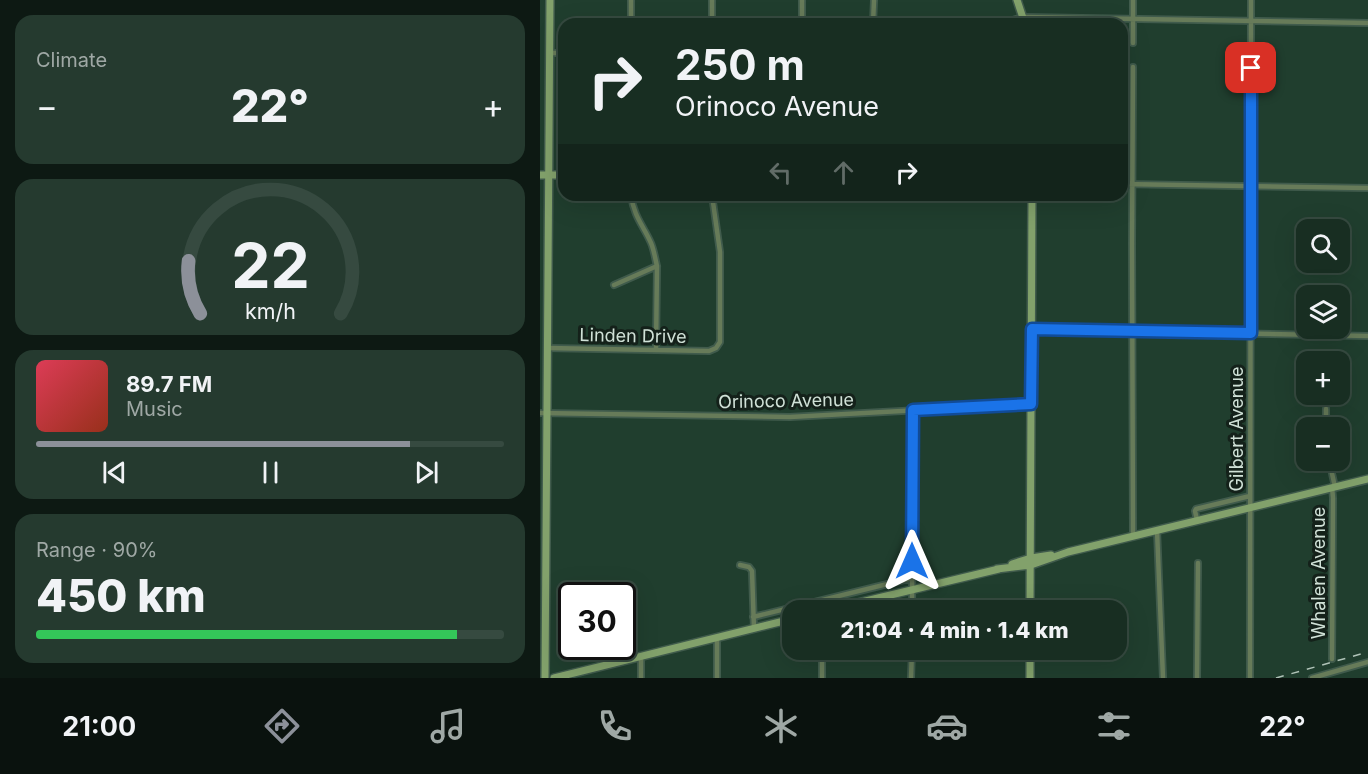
<!DOCTYPE html>
<html lang="en">
<head>
<meta charset="utf-8">
<style>
	body { margin:0; font-family:Inter,sans-serif; background:#253a2f; color:#f1f3f6; height:100vh; display:flex; flex-direction:column; font-size:22px; white-space:nowrap }
	* { box-sizing:border-box; margin:0 }
	p { font-size:20px; color:#9fa8a5 }
	.icon { flex:none; width:33px; height:33px; fill:none; stroke:currentColor; stroke-width:2; stroke-linecap:round; stroke-linejoin:round }
	.map { position:relative; flex:1; overflow:hidden }
	.drawer { display:flex; flex-direction:column; gap:15px; padding:15px; background:#0d1913; width:540px }
	.drawer>* { flex:none }
	.banner { position:absolute; left:18px; top:18px; width:570px; height:183px; border-radius:18px; box-shadow:0 6px 24px #0002,0 0 0 2px #364a40; background:#182e22; color:#f1f3f6; overflow:hidden }
	.fabs { position:absolute; left:756px; top:219px; display:grid; gap:12px }
	.fabs a { display:grid; place-items:center; width:54px; height:54px; border-radius:12px; background:#182e22; box-shadow:0 6px 24px #0002,0 0 0 2px #364a40; font-size:30px }
	.speed { position:absolute; left:18px; top:582px; display:flex; gap:12px; font-size:30px; font-weight:700; text-align:center }
	.speed>* { display:grid; place-content:center; width:78px; height:78px; border-radius:50%; background:#182e22; box-shadow:0 6px 24px #0002,0 0 0 2px #364a40; line-height:1 }
	.speed .limit { border:3px solid #111; border-radius:9px; background:#fff; color:#111 }
	.pin { position:absolute; display:grid; place-items:center; width:51px; height:51px; color:#fff; margin:-26px; border-radius:12px; box-shadow:0 3px 9px #0006 }
	.me { position:absolute; width:66px; margin:-33px; rotate:0deg; stroke-linejoin:round; filter:drop-shadow(0 0 4px #0008) }
	.turn { display:flex; align-items:center; gap:21px; height:126px; padding:0 18px; font-size:27px }
	.turn .icon { width:78px; height:78px; stroke-width:2.5 }
	.turn b { display:block; font-size:42px; line-height:51px }
	.lanes { display:flex; align-items:center; height:57px; padding:0 18px; background:#0003; justify-content:center; gap:30px; direction:ltr }
	.lanes .off { opacity:.35 }
	.big { font-size:45px; font-weight:800; line-height:1.1 }
	.drawer .card { flex:1; display:flex; flex-direction:column; justify-content:center; gap:9px; min-width:0; padding:0 21px; border-radius:18px; background:#253a2f }
	.drawer .dial { align-items:center; gap:0 }
	.dial svg { height:156px; overflow:visible; fill:none; stroke:#364a40; stroke-width:7; stroke-linecap:round; text-anchor:middle }
	.dial text { fill:#f1f3f6; stroke:none }
	.song { display:flex; align-items:center; gap:18px }
	.cover { width:72px; height:72px; border-radius:9px; background:linear-gradient(135deg,hsl(350 70% 55%),hsl(10 70% 35%)) }
	.played { height:6px; border-radius:3px; background:linear-gradient(90deg,#8c9099 80%,#364a40 80%) }
	.keys { display:flex; justify-content:space-around; direction:ltr }
	.heat { display:flex; justify-content:space-between; align-items:center; font-size:33px; direction:ltr }
	.charge { height:9px; border-radius:4px; background:linear-gradient(90deg,#34c759 90%,#364a40 0) }
	.trip { position:absolute; left:242px; top:600px; width:345px; height:60px; border-radius:18px; background:#182e22; box-shadow:0 6px 24px #0002,0 0 0 2px #364a40; font-weight:800; line-height:60px; text-align:center }
	.tab-bar { display:flex; height:96px; justify-content:space-around; align-items:center; background:#0a120e; color:#9fa8a5 }
	.tab-bar .icon { width:42px; height:42px }
	.tab-bar .active { color:#8c9099 }
	.tab-bar b { font-size:27px; color:#f1f3f6 }
	main { display:flex; flex:1; min-height:0 }
	.map>svg:first-child { display:block }
</style>
</head>
<body>
<main>
<section class="drawer">
<div class="card"><p>Climate</p>
<div class="heat"><a>−</a><b class="big">22°</b><a>+</a></div>
</div>
<div class="card dial"><svg viewBox="0 0 100 80">
<path d="M14 69A42 42 0 1 1 86 69"/>
<path d="M14 69A42 42 0 0 1 8 42" stroke="#8c9099"/>
<text x="50" y="56" font-size="32" font-weight="700">22</text>
<text x="50" y="72" font-size="11">km/h</text>
</svg></div>
<div class="card">
<div class="song"><i class="cover"></i><div><b>89.7 FM</b><p>Music</p></div></div>
<div class="played"></div>
<div class="keys"><svg class="icon" aria-label="previous" viewBox="0 0 24 24"><path d="M18 5L8 12l10 7zM5 5v14"/></svg><svg class="icon" aria-label="pause" viewBox="0 0 24 24"><path d="M8 5v14M16 5v14"/></svg><svg class="icon" aria-label="next" viewBox="0 0 24 24"><path d="M6 5l10 7-10 7zM19 5v14"/></svg></div>
</div>
<div class="card"><p>Range · 90%</p><b class="big">450 km</b><div class="charge"></div></div>
</section>
<div class="map">
<svg width="828" height="678" viewBox="0 0 828 678">
	<rect width="100%" height="100%" fill="#203e2e"/>
	<g fill="none" stroke-linecap="round" stroke-linejoin="round">
		<defs>
			<path id="street" d="M 262,0 L 262,24
				M 593,0 L 593,43
				M 91,24 L 91,0
				M 172,24 L 172,0
				M 333,24 L 334,0
				M 459,24 L 483,17 L 828,23
				M 9,53 L 24,53
				M 582,184 L 828,188
				M 91,195 C 94,217 103,225 111,243 C 114,250 115,258 117,266 L 116,350
				M 74,285 L 117,266
				M 492,329 L 828,336
				M 7,348 L 169,351 L 176,348 L 180,342 L 180,252 L 172,195
				M 0,413 L 250,417 L 491,404
				M 786,428 L 786,409
				M 789,460 L 795,487
				M 657,520 L 655,511 L 656,509 L 710,496
				M 617,530 L 623,678
				M 593,536 L 592,243 L 593,67
				M 200,565 L 209,567 L 212,571 L 214,629
				M 372,610 L 373,410
				M 213,617 L 372,578
				M 792,659 L 793,498 L 792,487
				M 101,678 L 101,657
				M 177,678 L 177,638
				M 282,678 L 282,650
				M 371,678 L 372,650
				M 657,678 L 658,563
				M 710,678 L 711,0
				M 772,678 L 828,662"/>
			<path id="secondary" d="M 477,0 L 485,24
				M 0,175 L 24,175
				M 472,564 L 491,558 L 511,555
				M 457,569 L 491,565 L 528,552 L 828,479
				M 288,610 L 459,569
				M 490,610 L 492,195
				M 5,678 L 10,0
				M 14,678 L 252,619
				M 490,678 L 490,650"/>
		</defs>
		<use href="#street" stroke="#405b4c" stroke-width="8"/>
		<use href="#secondary" stroke="#405b4c" stroke-width="10"/>
		<use href="#street" stroke="#677b59" stroke-width="4.5"/>
		<use href="#secondary" stroke="#82a16b" stroke-width="7"/>
		<path stroke="#afc2b7" stroke-width="1.5" stroke-dasharray="8 8" stroke-linecap="butt" d="M 736,678 L 828,652"/>
	</g>
	<g fill="none" stroke-linecap="round" stroke-linejoin="round">
		<defs>
			<path id="route" d="M 372,561 L 373,410 L 491,404 L 492,329 L 711,333 L 711,68"/>
		</defs>
		<use href="#route" stroke="#114b97" stroke-width="15"/>
		<use href="#route" stroke="#1a73e8" stroke-width="10"/>
	</g>
	<g text-anchor="middle" stroke-width="6" stroke-linejoin="round" paint-order="stroke">
		<g font-size="18" fill="#d0e1d7" stroke="#14211a">
			<text transform="translate(93 336) rotate(1)" y="6">Linden Drive</text>
			<text transform="translate(246 401) rotate(-1)" y="6">Orinoco Avenue</text>
			<text transform="translate(697 429) rotate(-90)" y="6">Gilbert Avenue</text>
			<text transform="translate(779 573) rotate(-90)" y="6">Whalen Avenue</text>
		</g>
	</g>
</svg>
<div class="fabs">
<a><svg class="icon" aria-label="search" viewBox="0 0 24 24"><circle cx="10" cy="10" r="6"/><path d="M15 15l6 6"/></svg></a>
<a><svg class="icon" aria-label="layers" viewBox="0 0 24 24"><path d="M12 4l9 5-9 5-9-5zM3 14l9 5 9-5"/></svg></a>
<a>+</a>
<a>−</a>
</div>
<div class="speed"><div class="limit">30</div></div>
<div class="pin" style="left:711px;top:68px;background:#d93025"><svg class="icon" aria-label="arrive" viewBox="0 0 24 24"><path d="M6 21V4h12l-3 4 3 4H6"/></svg></div>
<svg class="me" style="left:372px;top:561px" viewBox="-20 -20 40 40"><path d="M0-17L14 15 0 8-14 15z" fill="#1a73e8" stroke="#fff" stroke-width="4"/></svg>
<div class="trip">21:04 · 4 min · 1.4 km</div>
<div class="banner">
<div class="turn"><svg class="icon" aria-label="right" viewBox="0 0 24 24"><path d="M7 20v-9h11M14 6l5 5-5 5"/></svg><div><b>250 m</b>Orinoco Avenue</div></div>
<div class="lanes"><svg class="icon off" aria-label="left" viewBox="0 0 24 24"><path d="M17 20v-9H6M10 6l-5 5 5 5"/></svg><svg class="icon off" aria-label="ahead" viewBox="0 0 24 24"><path d="M12 20V5M6 11l6-6 6 6"/></svg><svg class="icon" aria-label="right" viewBox="0 0 24 24"><path d="M7 20v-9h11M14 6l5 5-5 5"/></svg></div>
</div>
</div>
</main>
<nav class="tab-bar">
<b>21:00</b>
<svg class="icon active" aria-label="directions" viewBox="0 0 24 24"><path d="M12 3l9 9-9 9-9-9zM9 14v-3h6M13 9l2 2-2 2"/></svg>
<svg class="icon" aria-label="music" viewBox="0 0 24 24"><path d="M9 18V5l10-2v13"/><circle cx="6" cy="18" r="3"/><circle cx="16" cy="16" r="3"/></svg>
<svg class="icon" aria-label="phone" viewBox="0 0 24 24"><path d="M5 4h4l2 5-3 2q2 4 5 5l2-3 5 2v4C11 20 4 13 5 4z"/></svg>
<svg class="icon" aria-label="climate" viewBox="0 0 24 24"><path d="M12 3v18M4 7l16 10M4 17L20 7"/></svg>
<svg class="icon" aria-label="car" viewBox="0 0 24 24"><path d="M5 17H2v-5l4-1 3-4h7l3 4 3 1v5h-3M9 17h6M6 11h13"/><circle cx="7" cy="17" r="2"/><circle cx="17" cy="17" r="2"/></svg>
<svg class="icon" aria-label="filters" viewBox="0 0 24 24"><path d="M4 7h16M4 17h16"/><circle cx="9" cy="7" r="2"/><circle cx="15" cy="17" r="2"/></svg>
<b>22°</b>
</nav>
</body>
</html>
